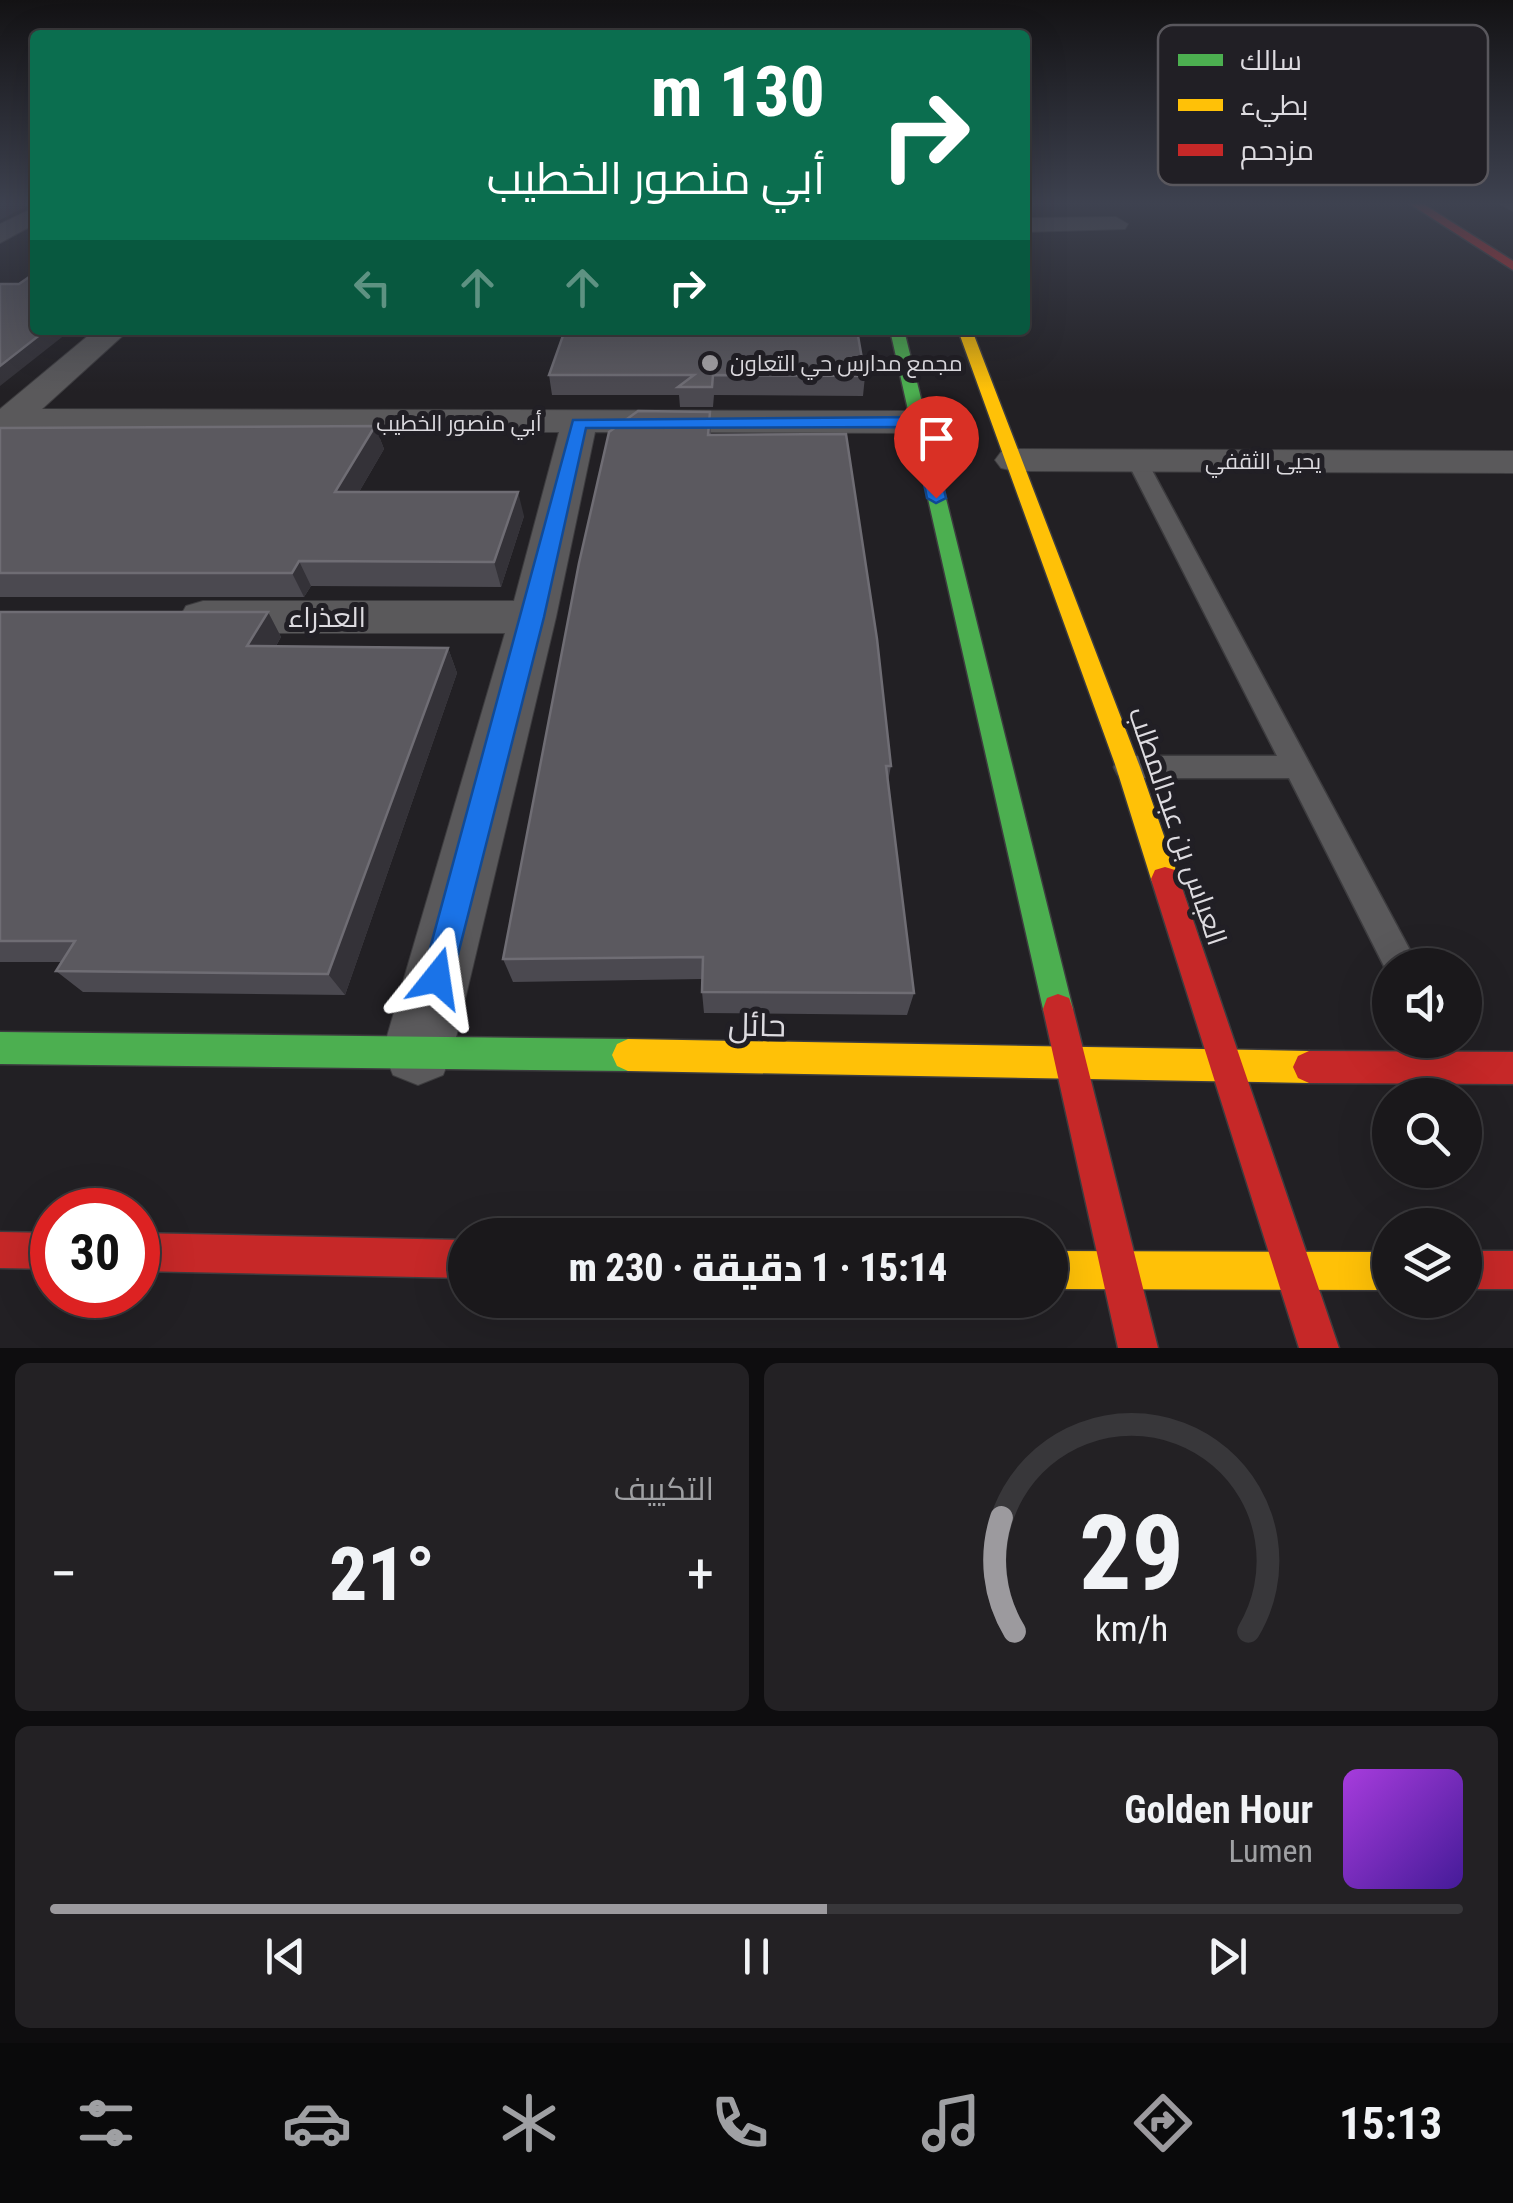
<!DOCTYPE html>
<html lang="ar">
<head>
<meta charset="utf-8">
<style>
	body { margin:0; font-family:"Roboto Condensed",Cairo,sans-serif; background:#232124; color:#f1f3f6; direction:rtl; height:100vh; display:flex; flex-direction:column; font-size:38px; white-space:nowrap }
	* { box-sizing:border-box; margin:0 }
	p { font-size:32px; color:#9fa0a3 }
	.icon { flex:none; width:55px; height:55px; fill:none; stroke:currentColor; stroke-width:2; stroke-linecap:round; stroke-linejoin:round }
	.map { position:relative; height:1348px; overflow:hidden; direction:ltr }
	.sheet { display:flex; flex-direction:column; gap:15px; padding:15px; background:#0e0d0f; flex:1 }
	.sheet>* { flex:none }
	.hud { position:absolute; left:30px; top:30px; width:1000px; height:305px; border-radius:10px; box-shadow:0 10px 40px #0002,0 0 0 2px #38373a; direction:rtl; background:#0b6e4f; color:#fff; overflow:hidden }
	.tools { position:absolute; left:1372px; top:948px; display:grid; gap:20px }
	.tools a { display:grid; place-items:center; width:110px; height:110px; border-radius:50%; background:#1a181b; box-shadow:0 10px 40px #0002,0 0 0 2px #38373a; font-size:50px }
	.speed { position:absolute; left:30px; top:1188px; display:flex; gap:20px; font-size:50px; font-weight:700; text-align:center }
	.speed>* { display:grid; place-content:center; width:130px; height:130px; border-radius:50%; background:#1a181b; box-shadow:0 10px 40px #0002,0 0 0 2px #38373a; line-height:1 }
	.speed .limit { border:15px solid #d22; background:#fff; color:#111 }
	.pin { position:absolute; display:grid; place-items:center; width:85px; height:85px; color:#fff; margin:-102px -42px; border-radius:50% 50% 50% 0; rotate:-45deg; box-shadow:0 0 10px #0007 }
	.pin .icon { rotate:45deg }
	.me { position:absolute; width:110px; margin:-55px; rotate:15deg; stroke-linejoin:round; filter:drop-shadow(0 0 8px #0008) }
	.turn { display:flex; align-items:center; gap:35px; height:210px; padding:0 40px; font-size:45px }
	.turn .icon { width:130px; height:130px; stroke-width:2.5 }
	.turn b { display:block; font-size:70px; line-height:85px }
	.lanes { display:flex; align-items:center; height:95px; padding:0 40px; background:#0003; justify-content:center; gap:50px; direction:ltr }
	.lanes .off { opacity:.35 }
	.big { font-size:75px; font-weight:800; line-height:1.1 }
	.sheet .card { flex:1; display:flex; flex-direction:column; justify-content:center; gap:15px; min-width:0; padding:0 35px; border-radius:15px; background:#232124 }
	.sheet .dial { align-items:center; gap:0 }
	.dial svg { height:260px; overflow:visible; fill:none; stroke:#38373a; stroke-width:7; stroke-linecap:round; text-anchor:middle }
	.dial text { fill:#f1f3f6; stroke:none }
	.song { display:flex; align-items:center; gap:30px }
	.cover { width:120px; height:120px; border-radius:15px; background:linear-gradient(135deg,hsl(280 70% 55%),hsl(260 70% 35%)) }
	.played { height:10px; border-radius:5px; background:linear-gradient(90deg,#9c9a9e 55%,#38373a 55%) }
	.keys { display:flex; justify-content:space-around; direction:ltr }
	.heat { display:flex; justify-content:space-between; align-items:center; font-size:55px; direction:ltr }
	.sheet .tiles { flex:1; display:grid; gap:15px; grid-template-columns:1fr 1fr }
	.card:last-child { grid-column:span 2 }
	.trip { position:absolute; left:448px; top:1218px; width:620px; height:100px; border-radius:50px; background:#1a181b; box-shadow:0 10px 40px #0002,0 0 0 2px #38373a; font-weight:800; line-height:100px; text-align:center; direction:rtl }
	.tabs { display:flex; height:160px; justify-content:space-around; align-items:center; background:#0a0a0b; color:#9fa0a3 }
	.tabs .icon { width:70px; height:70px }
	.tabs .on { color:#9c9a9e }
	.tabs b { font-size:45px; color:#f1f3f6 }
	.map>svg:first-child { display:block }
</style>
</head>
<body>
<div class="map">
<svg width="1513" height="1348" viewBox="0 0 1513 1348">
	<rect width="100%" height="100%" fill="#222024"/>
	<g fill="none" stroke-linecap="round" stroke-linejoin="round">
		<defs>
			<path id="lane" d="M 1137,455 L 1147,461 L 1418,965 L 1390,965 L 1389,976 L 1289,778 L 1128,778 L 1118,775 L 1114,767 L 1118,759 L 1128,756 L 1277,756 L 1127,461 Z"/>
			<path id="street" d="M 35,207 L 35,224 L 0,243 L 0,224 Z
				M 1116,217 L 1128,224 L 1125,229 L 1025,232 L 1025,218 Z
				M 95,330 L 129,330 L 42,409 L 919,411 L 932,414 L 937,422 L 932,430 L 919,433 L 595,432 L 556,617 L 453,1050 L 443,1075 L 418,1085 L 393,1075 L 383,1050 L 505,633 L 203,633 L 186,628 L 180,617 L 186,606 L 203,601 L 514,601 L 559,432 L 0,431 L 0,409 Z
				M 1014,449 L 1513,451 L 1513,473 L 1014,471 L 1001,468 L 995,460 L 1001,452 Z"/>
			<path id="fast" d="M 890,330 L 904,330 L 1073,1009 L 1069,1020 L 1058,1024 L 1047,1020 L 1043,1009 Z
				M 0,1032 L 628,1039 L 639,1044 L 644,1055 L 639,1066 L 628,1071 L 0,1064 Z"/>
			<path id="slow" d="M 958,330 L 972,330 L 1140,767 L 1179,879 L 1175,888 L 1165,891 L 1155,888 L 1151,879 L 1116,767 Z
				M 628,1039 L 1309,1051 L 1320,1056 L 1325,1067 L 1320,1078 L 1309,1083 L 628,1071 L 617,1066 L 612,1055 L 617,1044 Z
				M 1050,1251 L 1390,1252 L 1390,1290 L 1050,1289 Z"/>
			<path id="jam" d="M 1407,202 L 1420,202 L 1513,261 L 1513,270 Z
				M 1165,867 L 1175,870 L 1179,879 L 1339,1348 L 1299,1348 L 1151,879 L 1155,870 Z
				M 1058,994 L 1069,998 L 1073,1009 L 1158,1348 L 1118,1348 L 1043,1009 L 1047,998 Z
				M 1309,1051 L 1513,1052 L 1513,1084 L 1309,1083 L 1298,1078 L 1293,1067 L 1298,1056 Z
				M 0,1232 L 52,1233 L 52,1269 L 0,1268 Z
				M 138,1233 L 465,1240 L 465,1278 L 138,1271 Z
				M 1465,1251 L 1513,1251 L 1513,1289 L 1465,1289 Z"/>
		</defs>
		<use href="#lane" stroke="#3d3c3f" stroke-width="3"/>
		<use href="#street" stroke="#3d3c3f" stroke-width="2"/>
		<use href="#fast" stroke="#3d3c3f" stroke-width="3"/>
		<use href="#slow" stroke="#3d3c3f" stroke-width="3"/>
		<use href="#jam" stroke="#3d3c3f" stroke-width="3"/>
		<use href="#lane" fill="#5a595b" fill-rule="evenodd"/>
		<use href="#street" fill="#5a595b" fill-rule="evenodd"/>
		<use href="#fast" fill="#4caf50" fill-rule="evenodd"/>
		<use href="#slow" fill="#ffc107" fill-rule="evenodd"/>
		<use href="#jam" fill="#c62828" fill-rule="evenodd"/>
	</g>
	<path fill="#4b4950" d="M 1496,202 L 1513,202 L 1513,212 Z
		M 549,375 L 865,376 L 863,396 L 714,395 L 713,407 L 680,407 L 679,395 L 552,395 Z
		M 710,412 L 711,435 L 891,766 L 888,781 L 914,993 L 907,1015 L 704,1013 L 702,992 L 702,979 L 513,982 L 503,959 Z
		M 375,426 L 384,449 L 359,492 L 524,516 L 501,587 L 311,586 L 304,597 L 0,597 L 0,428 Z
		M 0,612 L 268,612 L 281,637 L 276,646 L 448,648 L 457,673 L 345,995 L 83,992 L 56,971 L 62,962 L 0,962 Z"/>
	<path fill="#343238" d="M 6,202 L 35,202 L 0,220 L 0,205 Z
		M 46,330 L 71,330 L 0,386 L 0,366 Z
		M 375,426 L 384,449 L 345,516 L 335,492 Z
		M 518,492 L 524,516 L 501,587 L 494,562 Z
		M 299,561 L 311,586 L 304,597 L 292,573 Z
		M 268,612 L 281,637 L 261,671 L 247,646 Z
		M 448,648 L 457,673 L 345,995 L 328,974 Z"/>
	<path fill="#5b595f" stroke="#6f6d74" stroke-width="2.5" d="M 35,273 L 35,330 L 46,330 L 0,366 L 0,284 L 19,284 Z
		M 565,330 L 857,330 L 865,376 L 713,375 L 712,387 L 678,387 L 694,375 L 549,375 Z
		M 638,411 L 710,412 L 708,435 L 846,434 L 877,639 L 891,766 L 886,766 L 914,993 L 702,992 L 703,957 L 503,959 L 579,563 L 609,432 Z
		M 375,426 L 335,492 L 518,492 L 494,562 L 299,561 L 292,573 L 0,573 L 0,428 Z
		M 0,612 L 268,612 L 247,646 L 448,648 L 328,974 L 56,971 L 75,941 L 0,941 Z"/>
	<linearGradient id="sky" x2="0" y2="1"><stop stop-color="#131214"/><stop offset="0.52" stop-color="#3e4250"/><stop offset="1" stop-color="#3e4250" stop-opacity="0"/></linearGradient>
	<rect width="1513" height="391" fill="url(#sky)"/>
	<path fill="#1a73e8" stroke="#114b97" stroke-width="2.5" d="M 919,417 L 927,422 L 946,498 L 936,503 L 927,498 L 912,427 L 586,428 L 544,617 L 452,978 L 448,988 L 437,992 L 426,988 L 422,978 L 573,420 Z"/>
	<circle fill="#9c9a9e" stroke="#211f25" stroke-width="4" cx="710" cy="363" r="10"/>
	<g text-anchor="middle" stroke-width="10" stroke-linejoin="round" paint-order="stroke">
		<g font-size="22" fill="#dddbe0" stroke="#211f25" text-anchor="start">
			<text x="730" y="371">مجمع مدارس حي التعاون</text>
		</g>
		<g font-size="22" fill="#dddbe0" stroke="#211f25">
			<text x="459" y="431">أبي منصور الخطيب</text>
			<text x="1263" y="469">يحيى الثقفي</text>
		</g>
		<g font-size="28" fill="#dddbe0" stroke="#211f25">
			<text x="327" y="627">العذراء</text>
			<text transform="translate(1178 826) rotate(71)" y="10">العباس بن عبدالمطلب</text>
		</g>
		<g font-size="32" fill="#dddbe0" stroke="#211f25">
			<text transform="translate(757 1025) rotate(1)" y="11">حائل</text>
		</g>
	</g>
	<rect x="1158" y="25" width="330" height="160" rx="15" fill="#211f25" stroke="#59575d" stroke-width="2.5"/>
	<rect x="1178" y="54" width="45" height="12" fill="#4caf50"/>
	<rect x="1178" y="99" width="45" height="12" fill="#ffc107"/>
	<rect x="1178" y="144" width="45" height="12" fill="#c62828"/>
	<g font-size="28" fill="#dddbe0">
		<text x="1240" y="70">سالك</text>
		<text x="1240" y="115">بطيء</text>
		<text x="1240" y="160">مزدحم</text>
	</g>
</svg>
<div class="tools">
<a><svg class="icon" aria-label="sound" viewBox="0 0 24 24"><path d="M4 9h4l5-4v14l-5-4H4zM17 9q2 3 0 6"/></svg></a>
<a><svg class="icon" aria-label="search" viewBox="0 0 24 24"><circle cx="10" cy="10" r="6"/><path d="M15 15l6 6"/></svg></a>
<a><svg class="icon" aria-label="layers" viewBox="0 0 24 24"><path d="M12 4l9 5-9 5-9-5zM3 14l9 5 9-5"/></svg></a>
</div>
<div class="speed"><div class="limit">30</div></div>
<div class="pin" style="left:936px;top:498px;background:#d93025"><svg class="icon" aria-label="arrive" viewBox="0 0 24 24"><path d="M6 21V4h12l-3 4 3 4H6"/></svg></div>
<svg class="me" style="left:437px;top:978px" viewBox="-20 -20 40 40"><path d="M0-17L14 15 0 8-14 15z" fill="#1a73e8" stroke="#fff" stroke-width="4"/></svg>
<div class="trip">15:14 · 1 دقيقة · 230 m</div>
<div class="hud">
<div class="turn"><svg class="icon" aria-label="right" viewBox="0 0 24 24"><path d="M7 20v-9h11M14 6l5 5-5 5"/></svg><div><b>130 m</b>أبي منصور الخطيب</div></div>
<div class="lanes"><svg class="icon off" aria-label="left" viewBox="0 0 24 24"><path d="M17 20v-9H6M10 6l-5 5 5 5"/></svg><svg class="icon off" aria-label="ahead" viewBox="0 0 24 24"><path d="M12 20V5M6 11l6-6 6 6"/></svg><svg class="icon off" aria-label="ahead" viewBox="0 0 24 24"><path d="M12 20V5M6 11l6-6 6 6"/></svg><svg class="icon" aria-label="right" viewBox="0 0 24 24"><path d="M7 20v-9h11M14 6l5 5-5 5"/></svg></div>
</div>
</div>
<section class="sheet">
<div class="tiles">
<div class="card dial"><svg viewBox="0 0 100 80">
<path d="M14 69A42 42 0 1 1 86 69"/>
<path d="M14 69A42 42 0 0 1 10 34" stroke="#9c9a9e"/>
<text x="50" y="56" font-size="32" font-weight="700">29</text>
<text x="50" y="72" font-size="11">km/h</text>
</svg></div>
<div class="card"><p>التكييف</p>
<div class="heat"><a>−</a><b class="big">21°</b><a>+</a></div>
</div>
<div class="card">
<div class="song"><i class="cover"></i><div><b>Golden Hour</b><p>Lumen</p></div></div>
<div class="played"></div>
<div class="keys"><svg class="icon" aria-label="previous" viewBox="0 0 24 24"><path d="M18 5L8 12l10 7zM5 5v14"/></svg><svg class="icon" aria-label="pause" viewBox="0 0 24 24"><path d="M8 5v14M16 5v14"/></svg><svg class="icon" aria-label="next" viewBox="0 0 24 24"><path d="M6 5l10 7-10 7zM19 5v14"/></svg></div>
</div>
</div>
</section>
<nav class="tabs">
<b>15:13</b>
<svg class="icon on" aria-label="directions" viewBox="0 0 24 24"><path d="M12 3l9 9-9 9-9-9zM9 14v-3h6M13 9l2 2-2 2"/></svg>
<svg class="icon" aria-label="music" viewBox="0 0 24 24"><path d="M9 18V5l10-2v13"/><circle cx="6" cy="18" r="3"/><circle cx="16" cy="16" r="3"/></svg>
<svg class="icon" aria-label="phone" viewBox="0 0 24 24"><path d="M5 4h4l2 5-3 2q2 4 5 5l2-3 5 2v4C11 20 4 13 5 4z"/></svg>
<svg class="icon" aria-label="climate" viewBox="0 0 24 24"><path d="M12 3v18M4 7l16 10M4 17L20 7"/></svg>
<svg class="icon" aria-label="car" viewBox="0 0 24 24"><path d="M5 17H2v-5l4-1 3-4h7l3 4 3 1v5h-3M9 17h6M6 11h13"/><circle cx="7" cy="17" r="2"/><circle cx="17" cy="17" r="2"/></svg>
<svg class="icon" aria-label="filters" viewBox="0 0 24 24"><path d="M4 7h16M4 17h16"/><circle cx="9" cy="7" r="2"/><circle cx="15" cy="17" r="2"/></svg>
</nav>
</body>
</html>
